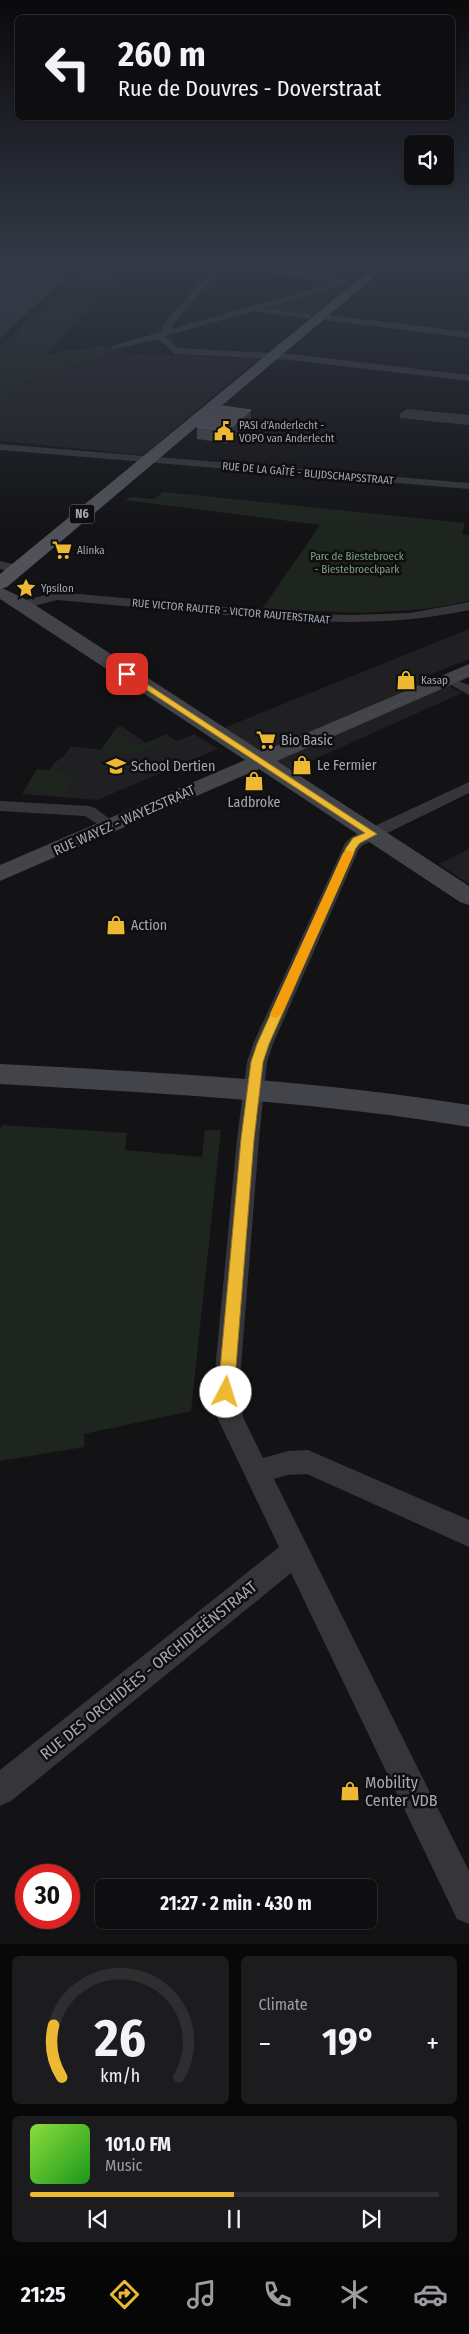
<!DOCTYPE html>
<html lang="en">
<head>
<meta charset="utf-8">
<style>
	body { margin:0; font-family:"Fira Sans Condensed",sans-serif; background:#1c1c1e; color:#f1f3f6; height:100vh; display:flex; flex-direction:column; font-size:19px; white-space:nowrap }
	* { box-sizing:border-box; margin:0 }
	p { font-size:16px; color:#9b9c9f }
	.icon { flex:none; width:28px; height:28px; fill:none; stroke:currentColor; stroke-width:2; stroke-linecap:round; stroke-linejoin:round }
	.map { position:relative; height:1944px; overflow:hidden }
	.drawer { display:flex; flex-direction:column; gap:12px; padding:12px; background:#080809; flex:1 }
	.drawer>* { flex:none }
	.top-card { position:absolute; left:15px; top:15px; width:440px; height:105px; border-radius:8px; box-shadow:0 1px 4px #0004,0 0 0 1px #2e2e30; background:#0e0e10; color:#f1f3f6; overflow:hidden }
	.buttons { position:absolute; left:404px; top:135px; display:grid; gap:10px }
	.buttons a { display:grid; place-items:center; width:50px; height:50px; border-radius:8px; background:#0e0e10; box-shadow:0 1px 4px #0004,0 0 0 1px #2e2e30; font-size:25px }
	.speed { position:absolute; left:15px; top:1864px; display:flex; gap:10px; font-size:25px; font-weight:700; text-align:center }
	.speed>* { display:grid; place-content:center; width:65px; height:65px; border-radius:50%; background:#0e0e10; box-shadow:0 1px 4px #0004,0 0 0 1px #2e2e30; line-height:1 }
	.speed .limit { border:8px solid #d22; background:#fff; color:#111 }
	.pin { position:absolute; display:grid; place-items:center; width:42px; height:42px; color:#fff; margin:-21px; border-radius:10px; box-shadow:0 2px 8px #0006 }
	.me { position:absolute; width:55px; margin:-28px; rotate:5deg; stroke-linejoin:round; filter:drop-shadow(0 0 4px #0008) }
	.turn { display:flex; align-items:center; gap:18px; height:105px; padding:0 20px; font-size:22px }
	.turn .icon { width:65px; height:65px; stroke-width:2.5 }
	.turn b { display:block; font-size:35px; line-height:42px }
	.big { font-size:38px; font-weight:700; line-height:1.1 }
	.drawer .widget { flex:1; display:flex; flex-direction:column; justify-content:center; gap:8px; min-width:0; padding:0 18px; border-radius:8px; background:#1c1c1e }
	.drawer .dial { align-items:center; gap:0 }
	.dial svg { height:130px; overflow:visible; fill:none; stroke:#2e2e30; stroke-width:7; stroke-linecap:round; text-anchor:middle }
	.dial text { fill:#f1f3f6; stroke:none }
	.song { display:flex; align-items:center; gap:15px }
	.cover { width:60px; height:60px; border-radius:8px; background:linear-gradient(135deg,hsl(90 70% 55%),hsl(120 70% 35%)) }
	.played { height:5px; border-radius:2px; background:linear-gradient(90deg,#edb933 50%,#2e2e30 50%) }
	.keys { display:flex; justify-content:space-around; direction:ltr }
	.heat { display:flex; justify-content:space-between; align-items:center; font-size:28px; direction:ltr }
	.drawer .tiles { flex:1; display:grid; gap:12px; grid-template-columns:1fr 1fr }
	.widget:last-child { grid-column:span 2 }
	.trip { position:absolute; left:95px; top:1879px; width:282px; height:50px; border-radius:8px; background:#0e0e10; box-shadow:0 1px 4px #0004,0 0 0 1px #2e2e30; font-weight:700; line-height:50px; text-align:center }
	.menu { display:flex; height:80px; justify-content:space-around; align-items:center; background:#060606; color:#9b9c9f }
	.menu .icon { width:35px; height:35px }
	.menu .selected { color:#edb933 }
	.menu b { font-size:22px; color:#f1f3f6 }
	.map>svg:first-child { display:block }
</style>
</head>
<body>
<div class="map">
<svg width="469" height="1944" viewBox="0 0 469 1944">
	<rect width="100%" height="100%" fill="#131315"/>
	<path fill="#201f22" d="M 118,353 L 257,359 L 144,455 L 0,441 L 0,403 L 15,387 L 38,376 Z
		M 469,629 L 469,659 L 429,675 L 462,693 L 286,772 L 219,730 Z
		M 121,726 L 146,743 L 166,734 L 176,741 L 194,734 L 218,749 L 97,800 L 22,794 L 37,769 L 49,770 L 54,763 L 63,757 L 71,746 L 101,750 L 116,728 Z
		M 469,849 L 469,884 L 439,864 Z"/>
	<path fill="#1e251f" d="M 92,262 L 127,262 L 119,276 L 45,354 L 55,355 L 59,351 L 81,350 L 100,345 L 120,352 L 38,376 L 15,387 L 0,403 L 0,347 Z
		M 345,286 L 309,316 L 266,308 Z
		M 163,492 L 465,523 L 462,534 L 469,536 L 469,601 L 426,609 L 363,613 L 262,609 L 320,525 L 125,500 L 130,497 L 154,499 Z
		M 115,730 L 138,746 L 158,738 L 166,743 L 132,755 L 101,750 Z
		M 37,769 L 76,775 L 62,796 L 25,790 Z
		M 2,1125 L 127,1133 L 125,1150 L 202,1157 L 205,1130 L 221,1130 L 191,1411 L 84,1434 L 84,1447 L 0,1461 L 0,1131 Z"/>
	<path fill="#2c333a" d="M 82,262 L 0,338 L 0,263 Z"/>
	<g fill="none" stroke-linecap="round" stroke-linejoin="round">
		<path fill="#35353a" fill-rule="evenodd" d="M 214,267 L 276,270 L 343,278 L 347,280 L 342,286 L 265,308 L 308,314 L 311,315 L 311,319 L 254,311 L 165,336 L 178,348 L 291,354 L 469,375 L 469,381 L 291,360 L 175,354 L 158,339 L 112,350 L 112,346 L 163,331 L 162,329 L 167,320 ZM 219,271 L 276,274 L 337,282 L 171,329 L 174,323 Z
			M 319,314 L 469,332 L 469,338 L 316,319 L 316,315 Z
			M 407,409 L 469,415 L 469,425 L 400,418 L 400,414 Z
			M 0,444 L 469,483 L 469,489 L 0,450 Z
			M 0,561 L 21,566 L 23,569 L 17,573 L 0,569 Z
			M 57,592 L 288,613 L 349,615 L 410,613 L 469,602 L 469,610 C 387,628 307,622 224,615 C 168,610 113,605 57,600 L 23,609 L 17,605 L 18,602 Z
			M 458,681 L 469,685 L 469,695 L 451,685 Z
			M 469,782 L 469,793 L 363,845 L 359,849 L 273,1044 L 267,1062 L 259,1139 L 239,1392 L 243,1417 L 263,1458 L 288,1451 L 308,1450 L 469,1520 L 469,1547 L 307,1474 L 288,1475 L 274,1479 L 469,1871 L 469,1924 L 457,1919 L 291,1573 L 11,1801 L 0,1806 L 0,1770 L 279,1547 L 217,1417 L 213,1392 L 237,1139 L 247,1062 L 253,1044 L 345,843 L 351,837 Z
			M 0,801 L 89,806 L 95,808 L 119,826 L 117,829 L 105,829 L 85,816 L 0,811 Z"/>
		<path fill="#43444a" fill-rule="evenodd" d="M 0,587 L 29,601 L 262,752 L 469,664 L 469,677 L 277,761 L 469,886 L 469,905 L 460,902 L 259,769 L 0,881 L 0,865 L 245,760 L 0,599 Z
			M 0,1064 C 157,1072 313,1080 469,1105 L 469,1127 C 314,1101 157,1093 0,1084 Z"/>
		<path fill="#515259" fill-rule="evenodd" d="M 385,262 L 401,262 L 380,272 L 7,587 L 0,589 L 0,574 L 372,268 Z"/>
		<path stroke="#4a4b51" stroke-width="1" d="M 0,878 L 469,673"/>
	</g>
	<path fill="#47474d" d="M 251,410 L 251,422 L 227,443 L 197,439 L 197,427 Z"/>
	<path fill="#2e2e32" d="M 251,410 L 251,422 L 227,443 L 227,431 Z"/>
	<path fill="#515258" stroke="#5e6067" d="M 222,406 L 251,410 L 227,431 L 197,427 Z"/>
	<linearGradient id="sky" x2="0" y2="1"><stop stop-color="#0a0a0c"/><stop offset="0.49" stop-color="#333946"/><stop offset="1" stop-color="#333946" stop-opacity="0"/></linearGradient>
	<rect width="469" height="535" fill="url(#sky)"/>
	<path fill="#edb933" stroke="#9a7821" d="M 127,671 L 377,834 L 360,843 L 356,848 L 269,1044 L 263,1062 L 254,1139 L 234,1392 L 231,1397 L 226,1399 L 220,1397 L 218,1392 L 241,1139 L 251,1062 L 257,1044 L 346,848 L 353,838 L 365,833 L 124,675 L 123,674 Z"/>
	<path fill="#f59e0b" d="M 348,850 L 354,853 L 282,1014 L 276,1018 L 272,1017 L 270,1014 L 343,853 Z"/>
	<defs>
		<symbol id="civic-bare" viewBox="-9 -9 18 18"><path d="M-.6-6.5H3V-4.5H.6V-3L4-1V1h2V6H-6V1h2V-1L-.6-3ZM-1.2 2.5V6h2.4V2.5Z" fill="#edb933" stroke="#0f0e10" stroke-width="2.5" paint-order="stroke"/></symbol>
		<symbol id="supermarket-bare" viewBox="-9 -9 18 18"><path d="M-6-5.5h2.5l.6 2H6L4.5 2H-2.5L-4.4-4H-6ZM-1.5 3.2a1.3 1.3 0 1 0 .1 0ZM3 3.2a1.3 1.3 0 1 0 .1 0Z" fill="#edb933" stroke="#0f0e10" stroke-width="2.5" paint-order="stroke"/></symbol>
		<symbol id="sight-bare" viewBox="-9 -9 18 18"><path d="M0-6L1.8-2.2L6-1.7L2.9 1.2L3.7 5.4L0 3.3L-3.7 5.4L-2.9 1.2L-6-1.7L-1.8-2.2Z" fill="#edb933" stroke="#0f0e10" stroke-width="2.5" paint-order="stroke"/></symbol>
		<symbol id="shop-bare" viewBox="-9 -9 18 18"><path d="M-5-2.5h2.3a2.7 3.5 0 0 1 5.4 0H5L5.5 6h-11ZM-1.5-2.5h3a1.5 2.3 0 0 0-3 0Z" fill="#edb933" stroke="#0f0e10" stroke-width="2.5" paint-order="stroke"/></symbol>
		<symbol id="school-bare" viewBox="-9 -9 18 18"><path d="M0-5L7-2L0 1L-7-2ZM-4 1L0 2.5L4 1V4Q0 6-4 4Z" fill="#edb933" stroke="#0f0e10" stroke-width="2.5" paint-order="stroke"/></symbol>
	</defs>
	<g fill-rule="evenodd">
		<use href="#civic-bare" x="210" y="417" width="28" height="28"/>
		<use href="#supermarket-bare" x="48" y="536" width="28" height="28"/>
		<use href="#sight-bare" x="12" y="574" width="28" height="28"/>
		<use href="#shop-bare" x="392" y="666" width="28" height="28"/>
		<use href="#supermarket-bare" x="252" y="726" width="28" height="28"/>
		<use href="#shop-bare" x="288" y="751" width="28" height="28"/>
		<use href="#school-bare" x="102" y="752" width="28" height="28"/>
		<use href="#shop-bare" x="240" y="767" width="28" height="28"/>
		<use href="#shop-bare" x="102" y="911" width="28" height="28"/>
		<use href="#shop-bare" x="336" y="1777" width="28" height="28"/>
	</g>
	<g text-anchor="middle" stroke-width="5" stroke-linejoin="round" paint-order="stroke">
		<g font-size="11" fill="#a5a9b5" stroke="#0f0e10" text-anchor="start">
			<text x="239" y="429">PASI d'Anderlecht -<tspan x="239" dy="13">VOPO van Anderlecht</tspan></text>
			<text x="77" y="554">Alinka</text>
			<text x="41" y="592">Ypsilon</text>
			<text x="421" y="684">Kasap</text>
		</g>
		<g font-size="11" fill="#a5a9b5" stroke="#0f0e10">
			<text transform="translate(308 473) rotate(5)" y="4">RUE DE LA GAÎTÉ - BLIJDSCHAPSSTRAAT</text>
			<text transform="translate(231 611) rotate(5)" y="4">RUE VICTOR RAUTER - VICTOR RAUTERSTRAAT</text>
		</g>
		<g font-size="11" fill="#7da081" stroke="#0f0e10">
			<text x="357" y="560">Parc de Biestebroeck<tspan x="357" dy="13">- Biestebroeckpark</tspan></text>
		</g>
		<rect fill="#0f0e10" stroke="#787a84" stroke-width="1" x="69.5" y="504.5" width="25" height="19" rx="4"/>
		<g font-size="12" font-weight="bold" fill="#a5a9b5">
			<text x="82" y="518">N6</text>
		</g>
		<g font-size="14" fill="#a5a9b5" stroke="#0f0e10" text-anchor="start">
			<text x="281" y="745">Bio Basic</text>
			<text x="317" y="770">Le Fermier</text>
			<text x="131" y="771">School Dertien</text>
			<text x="254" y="807" text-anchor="middle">Ladbroke</text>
			<text x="131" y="930">Action</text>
		</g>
		<g font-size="14" fill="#a5a9b5" stroke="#0f0e10">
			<text transform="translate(124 820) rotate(-24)" y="5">RUE WAYEZ - WAYEZSTRAAT</text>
		</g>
		<g font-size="16" fill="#a5a9b5" stroke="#0f0e10">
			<text transform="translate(148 1670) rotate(-39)" y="6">RUE DES ORCHIDÉES - ORCHIDEEËNSTRAAT</text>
		</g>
		<g font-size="16" fill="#a5a9b5" stroke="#0f0e10" text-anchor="start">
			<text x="365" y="1788">Mobility<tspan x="365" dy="18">Center VDB</tspan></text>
		</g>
	</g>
</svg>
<div class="buttons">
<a><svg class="icon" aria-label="sound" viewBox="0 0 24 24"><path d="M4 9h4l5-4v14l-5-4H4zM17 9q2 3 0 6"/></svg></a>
</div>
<div class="speed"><div class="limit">30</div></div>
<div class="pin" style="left:127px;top:674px;background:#d93025"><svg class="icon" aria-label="arrive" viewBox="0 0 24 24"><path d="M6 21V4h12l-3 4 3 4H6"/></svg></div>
<svg class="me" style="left:226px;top:1392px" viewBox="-20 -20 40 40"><circle r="19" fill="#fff"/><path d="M0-13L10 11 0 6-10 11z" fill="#edb933"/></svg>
<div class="trip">21:27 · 2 min · 430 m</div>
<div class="top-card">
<div class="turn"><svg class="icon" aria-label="left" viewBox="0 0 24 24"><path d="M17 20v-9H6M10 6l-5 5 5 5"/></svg><div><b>260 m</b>Rue de Douvres - Doverstraat</div></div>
</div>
</div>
<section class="drawer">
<div class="tiles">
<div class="widget dial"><svg viewBox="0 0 100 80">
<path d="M14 69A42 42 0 1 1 86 69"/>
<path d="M14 69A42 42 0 0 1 9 37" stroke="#edb933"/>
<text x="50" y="56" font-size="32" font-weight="700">26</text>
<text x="50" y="72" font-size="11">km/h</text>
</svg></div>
<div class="widget"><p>Climate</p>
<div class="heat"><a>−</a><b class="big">19°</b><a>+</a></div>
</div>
<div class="widget">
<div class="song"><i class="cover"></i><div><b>101.0 FM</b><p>Music</p></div></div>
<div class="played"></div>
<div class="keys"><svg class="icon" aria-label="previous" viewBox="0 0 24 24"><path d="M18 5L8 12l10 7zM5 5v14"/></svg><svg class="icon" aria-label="pause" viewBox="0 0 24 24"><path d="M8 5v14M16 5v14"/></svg><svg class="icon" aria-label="next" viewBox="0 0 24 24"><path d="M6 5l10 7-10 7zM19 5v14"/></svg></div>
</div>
</div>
</section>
<nav class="menu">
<b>21:25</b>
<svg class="icon selected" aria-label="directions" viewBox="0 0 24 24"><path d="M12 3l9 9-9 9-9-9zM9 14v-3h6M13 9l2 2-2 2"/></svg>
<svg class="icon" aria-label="music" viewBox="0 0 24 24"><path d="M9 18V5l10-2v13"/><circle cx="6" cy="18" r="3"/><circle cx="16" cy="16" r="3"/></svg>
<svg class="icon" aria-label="phone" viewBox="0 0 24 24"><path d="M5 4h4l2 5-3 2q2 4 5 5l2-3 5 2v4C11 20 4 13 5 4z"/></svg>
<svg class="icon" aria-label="climate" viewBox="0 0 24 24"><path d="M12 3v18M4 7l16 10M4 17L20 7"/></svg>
<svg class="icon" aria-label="car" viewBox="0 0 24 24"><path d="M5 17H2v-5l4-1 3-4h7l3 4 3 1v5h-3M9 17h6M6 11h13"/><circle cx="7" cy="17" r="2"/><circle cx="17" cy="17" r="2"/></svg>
</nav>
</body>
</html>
